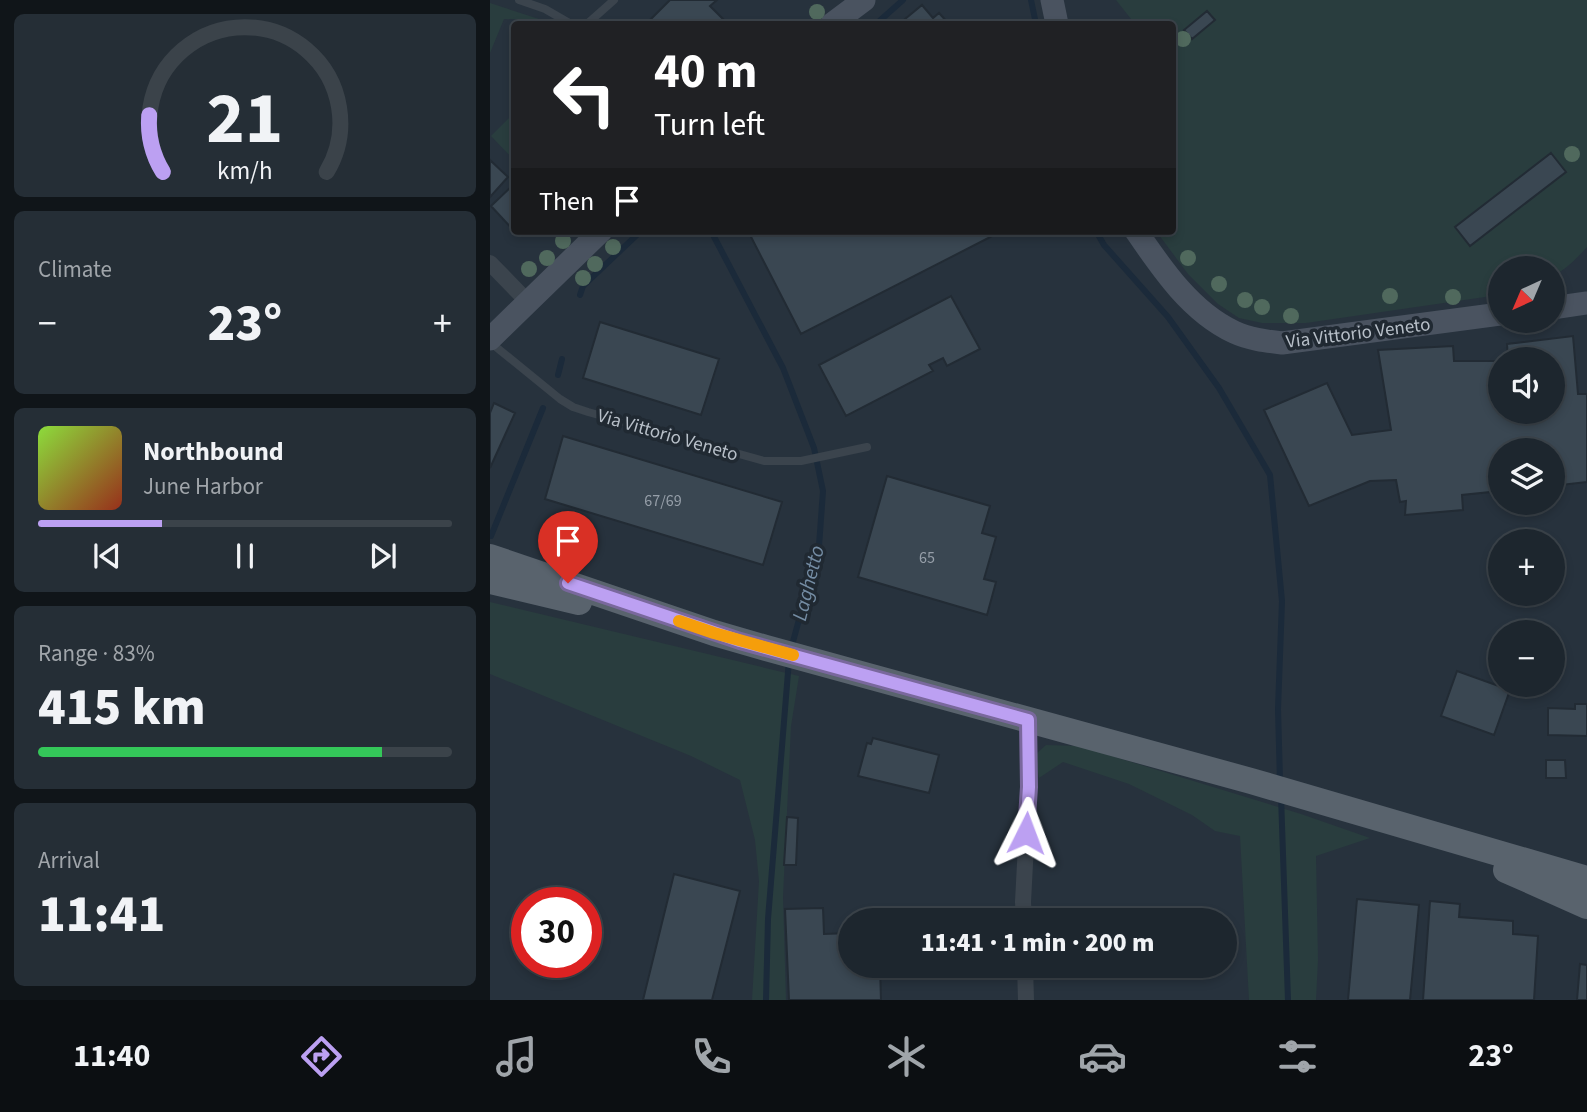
<!DOCTYPE html>
<html lang="en">
<head>
<meta charset="utf-8">
<style>
	body { margin:0; font-family:"Source Sans 3",sans-serif; background:#252e36; color:#f1f3f6; height:100vh; display:flex; flex-direction:column; font-size:26px; white-space:nowrap }
	* { box-sizing:border-box; margin:0 }
	p { font-size:23px; color:#a0a5aa }
	.icon { flex:none; width:38px; height:38px; fill:none; stroke:currentColor; stroke-width:2; stroke-linecap:round; stroke-linejoin:round }
	.map { position:relative; flex:1; overflow:hidden }
	.details { display:flex; flex-direction:column; gap:14px; padding:14px; background:#101519; width:490px }
	.details>* { flex:none }
	.banner { position:absolute; left:21px; top:21px; width:665px; height:214px; border-radius:7px; box-shadow:0 4px 10px #0003,0 0 0 2px #3b434a; background:#202124; color:#fff; overflow:hidden }
	.needle { width:46px; rotate:224deg }
	.fabs { position:absolute; left:998px; top:256px; display:grid; gap:14px }
	.fabs a { display:grid; place-items:center; width:77px; height:77px; border-radius:50%; background:#1d262e; box-shadow:0 4px 10px #0003,0 0 0 2px #3b434a; font-size:35px }
	.speed { position:absolute; left:21px; top:887px; display:flex; gap:14px; font-size:35px; font-weight:700; text-align:center }
	.speed>* { display:grid; place-content:center; width:91px; height:91px; border-radius:50%; background:#1d262e; box-shadow:0 4px 10px #0003,0 0 0 2px #3b434a; line-height:1 }
	.speed .limit { border:10px solid #d22; background:#fff; color:#111 }
	.pin { position:absolute; display:grid; place-items:center; width:60px; height:60px; color:#fff; margin:-72px -30px; border-radius:50% 50% 50% 0; rotate:-45deg; box-shadow:0 0 7px #0007 }
	.pin .icon { rotate:45deg }
	.me { position:absolute; width:77px; margin:-38px; rotate:3deg; stroke-linejoin:round; filter:drop-shadow(0 0 5px #0008) }
	.turn { display:flex; align-items:center; gap:24px; height:147px; padding:0 28px; font-size:32px }
	.turn .icon { width:91px; height:91px; stroke-width:2.5 }
	.turn b { display:block; font-size:49px; line-height:60px }
	.then { display:flex; align-items:center; height:66px; padding:0 28px; background:#0003; gap:14px; font-size:26px }
	.big { font-size:52px; font-weight:800; line-height:1.1 }
	.details .card { flex:1; display:flex; flex-direction:column; justify-content:center; gap:10px; min-width:0; padding:0 24px; border-radius:10px; background:#252e36 }
	.details .dial { align-items:center; gap:0 }
	.dial svg { height:182px; overflow:visible; fill:none; stroke:#3b434a; stroke-width:7; stroke-linecap:round; text-anchor:middle }
	.dial text { fill:#f1f3f6; stroke:none }
	.song { display:flex; align-items:center; gap:21px }
	.cover { width:84px; height:84px; border-radius:10px; background:linear-gradient(135deg,hsl(90 70% 55%),hsl(10 70% 35%)) }
	.played { height:7px; border-radius:4px; background:linear-gradient(90deg,#bca0f2 30%,#3b434a 30%) }
	.keys { display:flex; justify-content:space-around; direction:ltr }
	.heat { display:flex; justify-content:space-between; align-items:center; font-size:38px; direction:ltr }
	.charge { height:10px; border-radius:5px; background:linear-gradient(90deg,#34c759 83%,#3b434a 0) }
	.trip { position:absolute; left:348px; top:908px; width:399px; height:70px; border-radius:35px; background:#1d262e; box-shadow:0 4px 10px #0003,0 0 0 2px #3b434a; font-weight:800; line-height:70px; text-align:center }
	.tab-bar { display:flex; height:112px; justify-content:space-around; align-items:center; background:#0c0f12; color:#a0a5aa }
	.tab-bar .icon { width:49px; height:49px }
	.tab-bar .active { color:#bca0f2 }
	.tab-bar b { font-size:32px; color:#f1f3f6 }
	main { display:flex; flex:1; min-height:0 }
	.map>svg:first-child { display:block }
</style>
</head>
<body>
<main>
<section class="details">
<div class="card dial"><svg viewBox="0 0 100 80">
<path d="M14 69A42 42 0 1 1 86 69"/>
<path d="M14 69A42 42 0 0 1 8 44" stroke="#bca0f2"/>
<text x="50" y="56" font-size="32" font-weight="700">21</text>
<text x="50" y="72" font-size="11">km/h</text>
</svg></div>
<div class="card"><p>Climate</p>
<div class="heat"><a>−</a><b class="big">23°</b><a>+</a></div>
</div>
<div class="card">
<div class="song"><i class="cover"></i><div><b>Northbound</b><p>June Harbor</p></div></div>
<div class="played"></div>
<div class="keys"><svg class="icon" aria-label="previous" viewBox="0 0 24 24"><path d="M18 5L8 12l10 7zM5 5v14"/></svg><svg class="icon" aria-label="pause" viewBox="0 0 24 24"><path d="M8 5v14M16 5v14"/></svg><svg class="icon" aria-label="next" viewBox="0 0 24 24"><path d="M6 5l10 7-10 7zM19 5v14"/></svg></div>
</div>
<div class="card"><p>Range · 83%</p><b class="big">415 km</b><div class="charge"></div></div>
<div class="card"><p>Arrival</p><b class="big">11:41</b></div>
</section>
<div class="map">
<svg width="1097" height="1000" viewBox="0 0 1097 1000">
	<rect width="100%" height="100%" fill="#27323d"/>
	<path fill="#293d3e" d="M 626,0 L 1097,0 L 1097,247 C 1087,258 1076,270 1062,276 L 1062,268 L 1010,268 L 1010,293 L 995,297 L 816,323 L 772,323 L 749,318 L 728,304 L 698,274 L 666,231 L 682,231 L 682,24 L 645,24 Z
		M 0,3 L 52,20 L 14,19 L 0,53 Z
		M 24,113 L 24,160 L 1,136 Z
		M 0,602 L 309,676 L 301,726 L 293,897 L 296,1000 L 262,1000 L 269,881 L 265,840 L 250,780 L 201,756 L 0,674 Z
		M 556,745 L 589,746 L 811,814 L 880,838 L 826,856 L 828,960 L 826,1000 L 759,1000 L 750,836 L 725,831 L 702,815 L 639,784 L 573,762 L 549,778 L 545,755 Z"/>
	<g fill="none" stroke-linecap="round" stroke-linejoin="round">
		<path stroke="#1b2a3a" stroke-width="6" d="M 541,0 L 546,24
			M 386,24 L 413,0
			M 221,231 L 293,368 L 324,448 L 333,491 L 329,546 L 301,649
			M 606,231 L 614,245 L 678,317 L 729,388 L 780,475 L 792,601 L 788,709 L 790,781
			M 90,295 L 93,286 L 151,231
			M 68,375 L 72,359
			M 1,536 L 53,408
			M 791,796 L 798,1000
			M 276,1000 L 278,919 L 299,660"/>
	</g>
	<path fill="#3a4752" stroke="#222b34" stroke-width="2" d="M 180,0 L 227,0 L 220,6 L 235,21 L 231,24 L 156,24 Z
		M 432,5 L 443,18 L 449,13 L 459,24 L 409,24 Z
		M 717,11 L 725,20 L 702,39 L 694,30 Z
		M 1061,153 L 1076,172 L 980,246 L 965,227 Z
		M 0,160 L 18,177 L 0,197 Z
		M 24,184 L 24,231 L 30,231 L 27,234 L 1,206 Z
		M 258,231 L 512,231 L 311,334 Z
		M 461,296 L 490,349 L 457,366 L 453,358 L 439,365 L 443,371 L 356,416 L 329,365 Z
		M 110,322 L 229,359 L 211,415 L 93,378 Z
		M 1083,336 L 1088,394 L 1097,394 L 1097,482 L 1062,486 L 1062,450 L 1010,450 L 1010,491 L 972,495 L 973,510 L 915,515 L 916,501 L 910,502 L 906,480 L 880,481 L 819,506 L 774,410 L 837,383 L 862,435 L 901,430 L 888,350 L 963,346 L 964,361 L 1010,361 L 1010,411 L 1062,411 L 1062,359 L 1018,359 L 1017,344 Z
		M 4,403 L 25,413 L 0,468 L 0,413 Z
		M 73,436 L 292,502 L 273,565 L 55,499 Z
		M 397,476 L 500,506 L 492,533 L 506,537 L 494,579 L 506,582 L 497,615 L 368,577 Z
		M 967,671 L 1020,690 L 1004,735 L 951,716 Z
		M 1085,704 L 1097,704 L 1097,736 L 1058,735 L 1058,708 L 1085,709 Z
		M 383,738 L 449,755 L 439,793 L 368,776 L 377,743 L 381,744 Z
		M 1056,760 L 1075,760 L 1076,778 L 1056,778 Z
		M 297,817 L 308,818 L 306,865 L 294,865 Z
		M 184,874 L 250,891 L 222,1000 L 153,1000 Z
		M 867,899 L 929,905 L 920,1000 L 858,1000 Z
		M 940,901 L 970,904 L 969,917 L 1023,921 L 1023,934 L 1048,936 L 1044,1000 L 933,1000 Z
		M 333,908 L 334,934 L 360,933 L 360,966 L 390,966 L 391,1000 L 299,1000 L 295,909 Z
		M 1090,964 L 1097,965 L 1097,1000 L 1087,1000 Z"/>
	<g fill="none" stroke-linecap="round" stroke-linejoin="round">
		<path stroke="#3b444d" stroke-width="8" d="M 29,0 L 55,9 L 81,24
			M 97,24 L 124,0
			M 0,342 L 70,399 L 83,407 L 98,412 L 274,461 L 311,461 L 377,447"/>
		<path stroke="#3b444d" stroke-width="16" d="M 0,263 L 38,302
			M 534,920 L 533,902 L 539,787 L 538,721
			M 535,966 L 536,1000"/>
		<path stroke="#4a5360" stroke-width="23" d="M 562,0 L 567,24
			M 342,24 L 374,0
			M 646,231 C 672,269 701,312 744,332 C 759,339 775,341 792,343 L 1010,314
			M 1062,308 L 1097,303
			M 0,339 L 111,231"/>
		<path stroke="#59636d" stroke-width="26" d="M 0,557 L 224,633 L 276,648 L 761,781 L 1097,879
			M 0,581 L 89,602
			M 1016,870 L 1097,906"/>
	</g>
	<g fill="#50695d">
		<circle cx="327" cy="12" r="8"/>
		<circle cx="693" cy="39" r="8"/>
		<circle cx="1082" cy="154" r="8"/>
		<circle cx="73" cy="241" r="8"/>
		<circle cx="123" cy="247" r="8"/>
		<circle cx="57" cy="258" r="8"/>
		<circle cx="698" cy="258" r="8"/>
		<circle cx="105" cy="264" r="8"/>
		<circle cx="39" cy="269" r="8"/>
		<circle cx="93" cy="278" r="8"/>
		<circle cx="729" cy="284" r="8"/>
		<circle cx="900" cy="296" r="8"/>
		<circle cx="963" cy="297" r="8"/>
		<circle cx="755" cy="300" r="8"/>
		<circle cx="772" cy="307" r="8"/>
		<circle cx="801" cy="316" r="8"/>
	</g>
	<g fill="none" stroke-linecap="round" stroke-linejoin="round">
		<defs>
			<path id="route" d="M 78,583 L 250,641 L 538,720 L 539,787 L 536,833"/>
		</defs>
		<use href="#route" stroke="#7a689d" stroke-width="18"/>
		<use href="#route" stroke="#bca0f2" stroke-width="12"/>
		<path stroke="#f59e0b" stroke-width="12" d="M 189,621 L 224,633 L 303,655"/>
	</g>
	<g text-anchor="middle" stroke-width="7" stroke-linejoin="round" paint-order="stroke">
		<g font-size="16" fill="#969fa9">
			<text x="173" y="506">67/69</text>
			<text x="437" y="563">65</text>
		</g>
		<g font-size="19" fill="#b7bfc8" stroke="#202932">
			<text transform="translate(868 332) rotate(-7)" y="7">Via Vittorio Veneto</text>
			<text transform="translate(178 434) rotate(16)" y="7">Via Vittorio Veneto</text>
		</g>
		<g font-size="21" font-style="italic" fill="#748ca3" stroke="#202932">
			<text transform="translate(318 583) rotate(-76)" y="7">Laghetto</text>
		</g>
	</g>
</svg>
<div class="fabs">
<a><svg class="needle" viewBox="-14 -14 28 28"><path d="M0-13l5 13h-10z" fill="#e53935"/><path d="M0 13l5-13h-10z" fill="#a0a5aa"/></svg></a>
<a><svg class="icon" aria-label="sound" viewBox="0 0 24 24"><path d="M4 9h4l5-4v14l-5-4H4zM17 9q2 3 0 6"/></svg></a>
<a><svg class="icon" aria-label="layers" viewBox="0 0 24 24"><path d="M12 4l9 5-9 5-9-5zM3 14l9 5 9-5"/></svg></a>
<a>+</a>
<a>−</a>
</div>
<div class="speed"><div class="limit">30</div></div>
<div class="pin" style="left:78px;top:583px;background:#d93025"><svg class="icon" aria-label="arrive" viewBox="0 0 24 24"><path d="M6 21V4h12l-3 4 3 4H6"/></svg></div>
<svg class="me" style="left:536px;top:833px" viewBox="-20 -20 40 40"><path d="M0-17L14 15 0 8-14 15z" fill="#bca0f2" stroke="#fff" stroke-width="4"/></svg>
<div class="trip">11:41 · 1 min · 200 m</div>
<div class="banner">
<div class="turn"><svg class="icon" aria-label="left" viewBox="0 0 24 24"><path d="M17 20v-9H6M10 6l-5 5 5 5"/></svg><div><b>40 m</b>Turn left</div></div>
<div class="then">Then<svg class="icon" aria-label="arrive" viewBox="0 0 24 24"><path d="M6 21V4h12l-3 4 3 4H6"/></svg></div>
</div>
</div>
</main>
<nav class="tab-bar">
<b>11:40</b>
<svg class="icon active" aria-label="directions" viewBox="0 0 24 24"><path d="M12 3l9 9-9 9-9-9zM9 14v-3h6M13 9l2 2-2 2"/></svg>
<svg class="icon" aria-label="music" viewBox="0 0 24 24"><path d="M9 18V5l10-2v13"/><circle cx="6" cy="18" r="3"/><circle cx="16" cy="16" r="3"/></svg>
<svg class="icon" aria-label="phone" viewBox="0 0 24 24"><path d="M5 4h4l2 5-3 2q2 4 5 5l2-3 5 2v4C11 20 4 13 5 4z"/></svg>
<svg class="icon" aria-label="climate" viewBox="0 0 24 24"><path d="M12 3v18M4 7l16 10M4 17L20 7"/></svg>
<svg class="icon" aria-label="car" viewBox="0 0 24 24"><path d="M5 17H2v-5l4-1 3-4h7l3 4 3 1v5h-3M9 17h6M6 11h13"/><circle cx="7" cy="17" r="2"/><circle cx="17" cy="17" r="2"/></svg>
<svg class="icon" aria-label="filters" viewBox="0 0 24 24"><path d="M4 7h16M4 17h16"/><circle cx="9" cy="7" r="2"/><circle cx="15" cy="17" r="2"/></svg>
<b>23°</b>
</nav>
</body>
</html>
